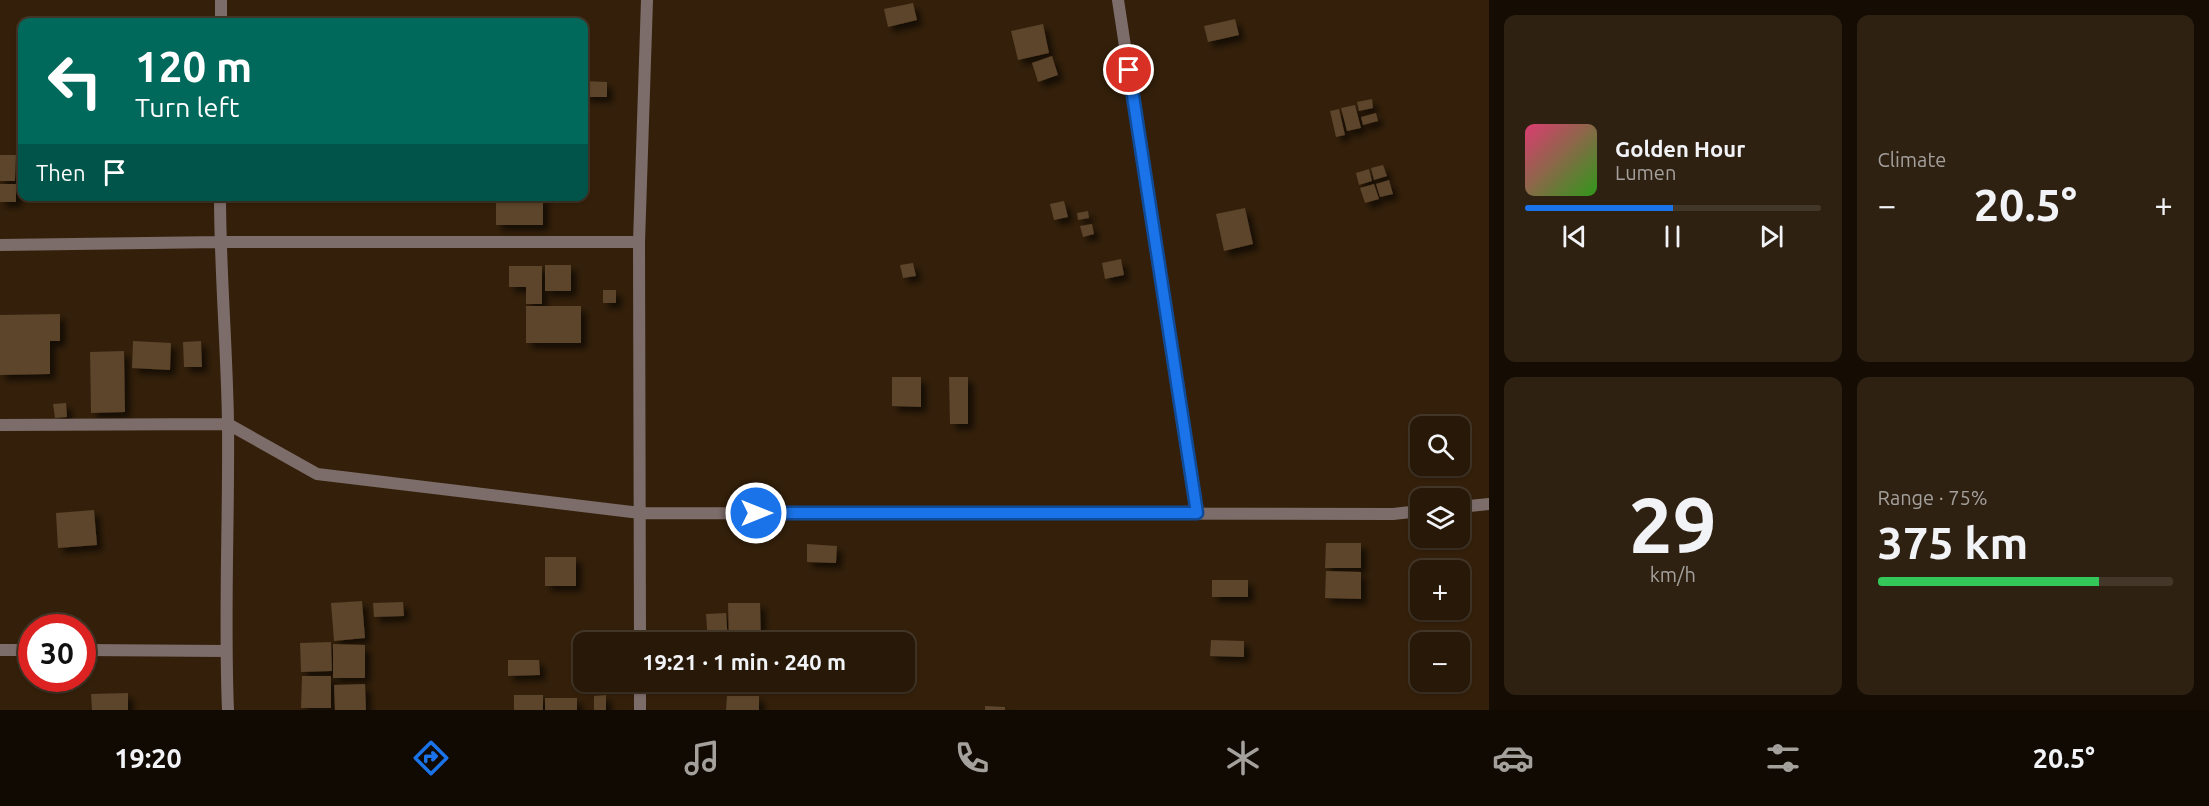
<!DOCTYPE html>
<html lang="en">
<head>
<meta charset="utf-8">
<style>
	body { margin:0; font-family:Ubuntu,sans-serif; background:#2f2112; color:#f1f3f6; height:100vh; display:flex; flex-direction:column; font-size:22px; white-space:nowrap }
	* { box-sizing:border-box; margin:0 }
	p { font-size:20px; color:#a4a09c }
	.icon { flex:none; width:33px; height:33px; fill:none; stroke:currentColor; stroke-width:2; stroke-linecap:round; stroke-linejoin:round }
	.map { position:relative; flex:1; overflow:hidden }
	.drawer { display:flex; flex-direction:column; gap:15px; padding:15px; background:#150d04; width:720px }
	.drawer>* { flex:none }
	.top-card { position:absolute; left:18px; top:18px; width:570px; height:183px; border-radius:12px; box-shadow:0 2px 4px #0004,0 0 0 2px #433729; background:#00695c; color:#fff; overflow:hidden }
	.buttons { position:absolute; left:1410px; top:416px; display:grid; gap:12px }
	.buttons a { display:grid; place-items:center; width:60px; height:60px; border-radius:12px; background:#271808; box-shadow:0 2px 4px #0004,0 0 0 2px #433729; font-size:30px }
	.speed { position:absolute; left:18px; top:614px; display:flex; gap:12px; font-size:30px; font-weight:700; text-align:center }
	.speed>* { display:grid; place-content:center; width:78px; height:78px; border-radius:50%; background:#271808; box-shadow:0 2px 4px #0004,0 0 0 2px #433729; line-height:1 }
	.speed .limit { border:9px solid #d22; background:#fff; color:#111 }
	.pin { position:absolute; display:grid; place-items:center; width:51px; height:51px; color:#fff; margin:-26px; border:3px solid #fff; border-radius:50%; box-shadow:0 2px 6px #0007 }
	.me { position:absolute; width:66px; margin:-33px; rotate:90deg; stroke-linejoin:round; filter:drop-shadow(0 0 4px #0008) }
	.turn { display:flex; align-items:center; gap:21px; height:126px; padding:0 18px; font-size:27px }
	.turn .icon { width:78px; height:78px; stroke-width:2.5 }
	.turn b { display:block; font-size:42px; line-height:51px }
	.then { display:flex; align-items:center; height:57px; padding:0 18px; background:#0003; gap:12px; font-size:22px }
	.big { font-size:45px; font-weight:700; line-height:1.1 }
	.drawer .card { flex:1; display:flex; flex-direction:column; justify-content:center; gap:9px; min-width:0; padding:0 21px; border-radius:12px; background:#2f2112 }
	.drawer .dial { align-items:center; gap:0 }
	.dial b { font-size:78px; line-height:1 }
	.song { display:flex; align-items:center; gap:18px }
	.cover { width:72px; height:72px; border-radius:9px; background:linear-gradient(135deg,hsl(340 70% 55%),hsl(110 70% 35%)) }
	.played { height:6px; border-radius:3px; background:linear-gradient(90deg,#1a73e8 50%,#433729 50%) }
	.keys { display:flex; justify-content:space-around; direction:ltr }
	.heat { display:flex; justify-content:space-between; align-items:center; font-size:33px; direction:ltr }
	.charge { height:9px; border-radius:4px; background:linear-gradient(90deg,#34c759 75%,#433729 0) }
	.drawer .tiles { flex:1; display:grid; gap:15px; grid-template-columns:repeat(2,1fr) }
	.trip { position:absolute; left:573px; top:632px; width:342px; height:60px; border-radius:12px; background:#271808; box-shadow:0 2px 4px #0004,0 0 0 2px #433729; font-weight:700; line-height:60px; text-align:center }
	.tabs { display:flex; height:96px; justify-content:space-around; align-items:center; background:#100a03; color:#a4a09c }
	.tabs .icon { width:42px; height:42px }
	.tabs .active { color:#1a73e8 }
	.tabs b { font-size:27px; color:#f1f3f6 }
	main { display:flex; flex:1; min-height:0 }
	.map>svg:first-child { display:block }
</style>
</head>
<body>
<main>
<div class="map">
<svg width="1489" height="710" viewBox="0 0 1489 710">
	<defs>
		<filter id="shadow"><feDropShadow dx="5.5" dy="5.5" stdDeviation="3" flood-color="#0009"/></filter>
	</defs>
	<rect width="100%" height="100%" fill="#34200a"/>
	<path fill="#5b442b" filter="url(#shadow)" d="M 913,3 L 917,20 L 888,27 L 884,9 Z
		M 1235,19 L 1239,35 L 1208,42 L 1204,26 Z
		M 1043,24 L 1049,53 L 1018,60 L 1011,31 Z
		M 1052,56 L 1058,75 L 1038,82 L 1032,63 Z
		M 584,81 L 607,82 L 607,97 L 584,97 Z
		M 1372,99 L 1373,108 L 1359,111 L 1357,102 Z
		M 1355,105 L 1361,128 L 1347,131 L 1341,108 Z
		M 1339,109 L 1345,135 L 1336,137 L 1330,111 Z
		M 1376,113 L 1378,121 L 1363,125 L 1361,117 Z
		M 0,155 L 16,155 L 15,181 L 0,181 Z
		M 20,160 L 22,160 L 22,187 L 20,187 Z
		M 1383,165 L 1387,176 L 1374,180 L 1371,168 Z
		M 1369,169 L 1372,181 L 1359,185 L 1356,173 Z
		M 1389,180 L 1393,194 L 1380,197 L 1376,184 Z
		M 0,184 L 16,184 L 16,202 L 0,202 Z
		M 1374,184 L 1379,199 L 1365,203 L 1360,188 Z
		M 496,196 L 543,196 L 543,225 L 496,225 Z
		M 1064,201 L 1068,217 L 1054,220 L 1050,204 Z
		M 1245,208 L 1253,244 L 1224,251 L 1216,214 Z
		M 1088,211 L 1089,218 L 1078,220 L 1077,213 Z
		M 1092,224 L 1094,234 L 1083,237 L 1080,226 Z
		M 1121,259 L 1124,275 L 1105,279 L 1102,263 Z
		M 913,263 L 916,276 L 903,278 L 900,265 Z
		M 545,265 L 571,265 L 571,291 L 545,291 Z
		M 509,266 L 542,266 L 542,304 L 526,304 L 526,287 L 509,287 Z
		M 603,290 L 616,290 L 616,303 L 603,303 Z
		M 526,306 L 581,306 L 581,343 L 526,343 Z
		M 60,314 L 60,341 L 50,341 L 50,374 L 0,375 L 0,315 Z
		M 133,341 L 171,343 L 170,370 L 132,368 Z
		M 201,341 L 202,367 L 184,367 L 183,342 Z
		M 124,351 L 125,412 L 91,413 L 90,352 Z
		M 892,377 L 921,377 L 921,407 L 892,406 Z
		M 949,377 L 968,377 L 968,424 L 950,424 Z
		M 66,403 L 67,417 L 55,418 L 53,404 Z
		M 94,510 L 97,545 L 58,548 L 56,513 Z
		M 1326,543 L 1361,543 L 1361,568 L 1325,568 Z
		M 807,544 L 837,546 L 836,563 L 807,562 Z
		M 545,557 L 576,557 L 576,586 L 545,586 Z
		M 1326,571 L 1361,572 L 1361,599 L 1325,598 Z
		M 1212,580 L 1248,580 L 1248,597 L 1212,597 Z
		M 362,601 L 365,638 L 334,641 L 331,603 Z
		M 403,602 L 404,616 L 374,617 L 373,603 Z
		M 728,603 L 760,603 L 761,642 L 729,642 Z
		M 726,613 L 728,642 L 708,642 L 706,614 Z
		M 1211,640 L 1244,641 L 1244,657 L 1210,656 Z
		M 331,642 L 332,671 L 301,672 L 300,643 Z
		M 333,644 L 365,645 L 365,678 L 333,678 Z
		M 508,660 L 539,660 L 540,675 L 508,676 Z
		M 302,676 L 331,676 L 331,708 L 301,708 Z
		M 365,684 L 366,710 L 335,710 L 334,685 Z
		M 128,693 L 128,710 L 92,710 L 91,694 Z
		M 514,695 L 543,695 L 543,710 L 514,710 Z
		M 606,695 L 606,710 L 594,710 L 594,696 Z
		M 727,696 L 759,696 L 759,710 L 726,710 Z
		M 545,698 L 577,698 L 577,710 L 545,710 Z
		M 985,706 L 1005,707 L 1005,710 L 985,710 Z"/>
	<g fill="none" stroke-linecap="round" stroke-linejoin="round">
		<path stroke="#7d6d6a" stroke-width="12" d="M 1118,0 L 1196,513
			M 221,22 L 221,0
			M 220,196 C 220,272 227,348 228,424 C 229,519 224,615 228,710
			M 0,245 L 220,242 L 639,242
			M 0,425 L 228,424 L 317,474 L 640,513 L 1393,514 L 1420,511
			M 1460,507 L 1489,504
			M 640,642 L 639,242 L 647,0
			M 0,650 L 32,650
			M 82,650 L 226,651
			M 640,681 L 640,710"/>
	</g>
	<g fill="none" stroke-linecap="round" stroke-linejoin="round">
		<defs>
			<path id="route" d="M 756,513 L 1197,513 L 1129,70"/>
		</defs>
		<use href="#route" stroke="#114b97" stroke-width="15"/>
		<use href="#route" stroke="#1a73e8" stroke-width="10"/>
	</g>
</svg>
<div class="buttons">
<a><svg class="icon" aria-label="search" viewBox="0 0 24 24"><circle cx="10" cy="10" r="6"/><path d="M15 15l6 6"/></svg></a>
<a><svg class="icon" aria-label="layers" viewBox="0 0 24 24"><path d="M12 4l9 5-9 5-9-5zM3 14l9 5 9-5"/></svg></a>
<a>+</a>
<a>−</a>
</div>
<div class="speed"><div class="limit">30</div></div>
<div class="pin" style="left:1129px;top:70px;background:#d93025"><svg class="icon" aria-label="arrive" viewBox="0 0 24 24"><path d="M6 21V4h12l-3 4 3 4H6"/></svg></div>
<svg class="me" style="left:756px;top:513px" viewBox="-20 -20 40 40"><circle r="17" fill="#1a73e8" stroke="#fff" stroke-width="3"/><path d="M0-11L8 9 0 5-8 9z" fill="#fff"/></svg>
<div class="trip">19:21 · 1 min · 240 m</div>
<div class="top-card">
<div class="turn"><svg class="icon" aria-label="left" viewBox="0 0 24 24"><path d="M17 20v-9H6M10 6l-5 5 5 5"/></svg><div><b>120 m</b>Turn left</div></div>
<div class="then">Then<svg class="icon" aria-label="arrive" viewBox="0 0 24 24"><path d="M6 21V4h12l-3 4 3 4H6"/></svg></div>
</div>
</div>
<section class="drawer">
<div class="tiles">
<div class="card">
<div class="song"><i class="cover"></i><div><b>Golden Hour</b><p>Lumen</p></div></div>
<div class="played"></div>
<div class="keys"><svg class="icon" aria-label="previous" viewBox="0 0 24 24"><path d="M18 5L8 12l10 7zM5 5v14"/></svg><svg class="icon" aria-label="pause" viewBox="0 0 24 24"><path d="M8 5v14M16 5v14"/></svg><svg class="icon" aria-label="next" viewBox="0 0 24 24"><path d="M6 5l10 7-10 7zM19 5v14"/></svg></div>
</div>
<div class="card"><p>Climate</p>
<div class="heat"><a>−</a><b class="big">20.5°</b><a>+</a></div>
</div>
<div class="card dial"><b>29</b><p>km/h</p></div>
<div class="card"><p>Range · 75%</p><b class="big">375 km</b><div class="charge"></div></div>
</div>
</section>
</main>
<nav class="tabs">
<b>19:20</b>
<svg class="icon active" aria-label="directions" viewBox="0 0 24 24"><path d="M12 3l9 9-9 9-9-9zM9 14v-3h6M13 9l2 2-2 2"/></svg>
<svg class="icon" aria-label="music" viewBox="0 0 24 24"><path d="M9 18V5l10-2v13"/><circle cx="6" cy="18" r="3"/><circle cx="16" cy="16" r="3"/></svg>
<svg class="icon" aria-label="phone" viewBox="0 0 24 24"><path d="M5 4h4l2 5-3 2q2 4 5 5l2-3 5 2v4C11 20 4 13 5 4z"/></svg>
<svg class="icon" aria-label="climate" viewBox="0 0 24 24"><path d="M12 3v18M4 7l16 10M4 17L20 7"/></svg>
<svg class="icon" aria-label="car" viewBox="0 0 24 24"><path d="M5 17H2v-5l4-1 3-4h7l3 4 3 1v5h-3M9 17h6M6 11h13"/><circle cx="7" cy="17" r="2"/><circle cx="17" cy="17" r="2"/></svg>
<svg class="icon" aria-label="filters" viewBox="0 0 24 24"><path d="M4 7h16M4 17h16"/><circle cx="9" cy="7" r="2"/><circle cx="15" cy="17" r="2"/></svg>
<b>20.5°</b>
</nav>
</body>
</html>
